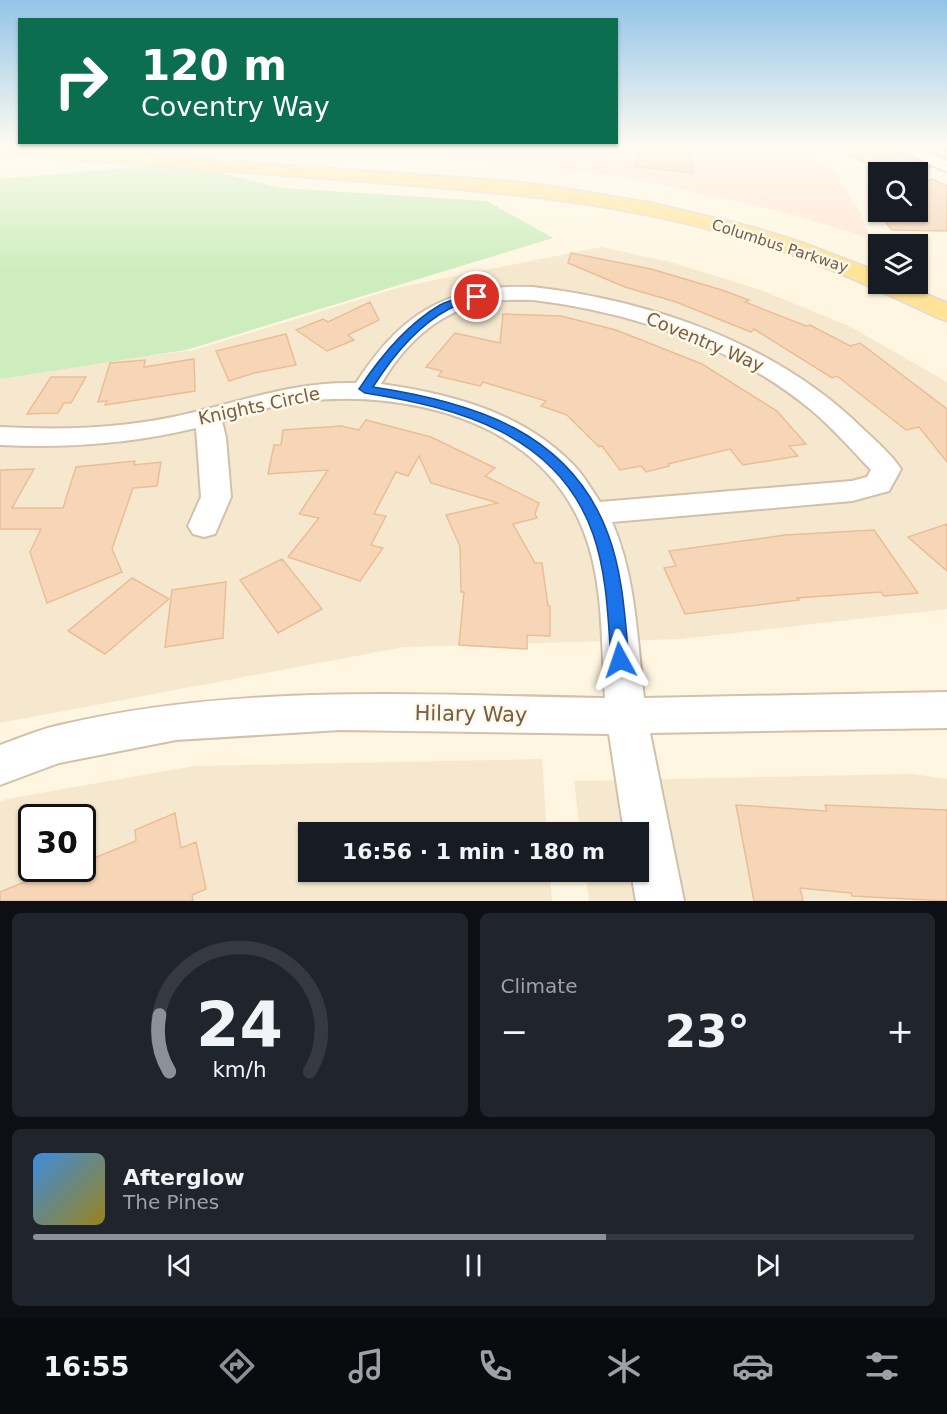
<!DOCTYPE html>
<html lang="en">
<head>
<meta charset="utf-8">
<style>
	body { margin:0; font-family:"DejaVu Sans",sans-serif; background:#20242c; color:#f1f3f6; height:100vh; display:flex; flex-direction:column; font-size:22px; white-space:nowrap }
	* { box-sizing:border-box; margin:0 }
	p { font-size:20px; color:#9ea1a6 }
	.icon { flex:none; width:33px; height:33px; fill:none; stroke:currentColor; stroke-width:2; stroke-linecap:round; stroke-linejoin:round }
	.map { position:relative; height:901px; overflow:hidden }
	.side { display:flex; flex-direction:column; gap:12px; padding:12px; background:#0d0f14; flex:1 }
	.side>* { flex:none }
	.hud { position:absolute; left:18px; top:18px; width:600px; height:126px; border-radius:0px; box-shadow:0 2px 4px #0004; background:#0b6e4f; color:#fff; overflow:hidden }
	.controls { position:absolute; left:868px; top:162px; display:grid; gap:12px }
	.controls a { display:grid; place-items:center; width:60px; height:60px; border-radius:0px; background:#171b24; box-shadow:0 2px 4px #0004; font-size:30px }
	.speed { position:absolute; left:18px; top:804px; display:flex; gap:12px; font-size:30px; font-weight:700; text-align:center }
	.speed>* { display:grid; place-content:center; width:78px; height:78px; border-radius:50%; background:#171b24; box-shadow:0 2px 4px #0004; line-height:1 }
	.speed .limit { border:3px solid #111; border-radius:9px; background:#fff; color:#111 }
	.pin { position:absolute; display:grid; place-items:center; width:51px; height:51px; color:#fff; margin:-26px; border:3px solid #fff; border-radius:50%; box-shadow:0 2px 6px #0007 }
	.me { position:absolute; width:66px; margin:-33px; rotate:355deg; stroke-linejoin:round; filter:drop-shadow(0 0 4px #0008) }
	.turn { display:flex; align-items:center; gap:21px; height:126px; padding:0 24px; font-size:27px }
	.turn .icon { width:78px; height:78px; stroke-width:2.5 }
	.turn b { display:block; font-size:42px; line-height:51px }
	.big { font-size:45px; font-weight:700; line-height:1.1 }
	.side .widget { flex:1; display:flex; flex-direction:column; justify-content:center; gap:9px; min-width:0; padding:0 21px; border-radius:9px; background:#20242c }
	.side .dial { align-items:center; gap:0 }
	.dial svg { height:156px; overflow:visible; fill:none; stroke:#363941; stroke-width:7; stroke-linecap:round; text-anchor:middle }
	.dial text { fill:#f1f3f6; stroke:none }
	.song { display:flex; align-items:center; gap:18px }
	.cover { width:72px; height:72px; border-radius:9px; background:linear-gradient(135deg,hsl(210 70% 55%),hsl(50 70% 35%)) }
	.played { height:6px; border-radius:3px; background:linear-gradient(90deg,#8c9099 65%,#363941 65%) }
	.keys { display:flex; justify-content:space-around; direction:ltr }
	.heat { display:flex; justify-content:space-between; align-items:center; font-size:33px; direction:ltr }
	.side .tiles { flex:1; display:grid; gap:12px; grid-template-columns:1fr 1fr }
	.widget:last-child { grid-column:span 2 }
	.trip { position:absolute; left:298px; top:822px; width:351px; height:60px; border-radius:0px; background:#171b24; box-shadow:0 2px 4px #0004; font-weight:700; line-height:60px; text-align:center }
	.tab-bar { display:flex; height:96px; justify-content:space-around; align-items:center; background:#090b0e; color:#9ea1a6 }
	.tab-bar .icon { width:42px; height:42px }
	.tab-bar .active { color:#8c9099 }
	.tab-bar b { font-size:27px; color:#f1f3f6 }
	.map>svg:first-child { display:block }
</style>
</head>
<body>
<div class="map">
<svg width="947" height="901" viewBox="0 0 947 901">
	<rect width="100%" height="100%" fill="#fef6e1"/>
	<path fill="#f6e8cf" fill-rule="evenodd" d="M 601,247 L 670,262 L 761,290 L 849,326 L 947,382 L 947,609 L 681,639 L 404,647 L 0,723 L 0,375 L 194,350 L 400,287 Z
		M 542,759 L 547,832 L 309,832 L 309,872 L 550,872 L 552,901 L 0,901 L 0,802 L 7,799 L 194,766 ZM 32,818 L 82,818 L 82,868 L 32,868 Z
		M 912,774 L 947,779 L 947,901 L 589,901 L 585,872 L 639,872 L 639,832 L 580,832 L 574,781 Z"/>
	<path fill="#ffe5d4" d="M 254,145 L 793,145 L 800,153 L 832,169 L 860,211 L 870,238 L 780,211 L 626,177 L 464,157 Z"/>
	<path fill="#cdedbe" d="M 180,163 L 281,188 L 487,201 L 553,238 L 186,350 L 0,379 L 0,179 Z"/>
	<path fill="#f6d6b6" stroke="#eabe95" stroke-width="1.5" d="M 638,145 L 691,145 L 693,173 L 636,166 Z
		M 918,145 L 947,145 L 947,159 Z
		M 893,147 L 932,167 L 884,172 L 843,152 Z
		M 932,179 L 947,186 L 947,231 L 892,230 L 868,200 L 879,197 L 879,212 L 918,212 L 918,184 Z
		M 571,253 L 651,269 L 722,290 L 749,300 L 745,302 L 806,326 L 810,325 L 850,346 L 860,343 L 947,409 L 947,462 L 919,427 L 906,430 L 837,376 L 832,378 L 754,329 L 751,332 L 676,302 L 625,287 L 568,263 Z
		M 370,302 L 379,320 L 348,335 L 354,340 L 327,351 L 296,330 L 323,319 L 328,322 Z
		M 503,314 L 561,316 L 616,330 L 702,364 L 777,411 L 806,444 L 789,446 L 798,456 L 743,465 L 730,449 L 668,464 L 669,466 L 646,472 L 641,466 L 620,470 L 602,446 L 599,447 L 567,415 L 541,406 L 546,401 L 483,382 L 480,386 L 438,376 L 442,371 L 426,367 L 455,333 L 500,343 Z
		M 286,334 L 296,365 L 254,373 L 229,381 L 216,351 Z
		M 194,359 L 195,391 L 105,405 L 107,401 L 98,402 L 110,363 L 145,360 L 144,367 Z
		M 51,377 L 86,377 L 71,403 L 64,403 L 58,413 L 27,414 Z
		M 366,420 L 431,437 L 495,468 L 485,476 L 539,503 L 535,514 L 537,518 L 513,524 L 535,563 L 542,563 L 548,606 L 550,606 L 550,636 L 527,635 L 527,649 L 459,645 L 464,592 L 461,592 L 460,546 L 446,515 L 498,503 L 431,483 L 419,456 L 408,476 L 396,472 L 374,514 L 386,516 L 371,545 L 383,548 L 360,581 L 288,557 L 319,518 L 299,514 L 328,470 L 268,474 L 274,445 L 281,445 L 283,430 L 341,426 L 359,430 Z
		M 135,461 L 134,465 L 161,462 L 157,486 L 133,488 L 112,549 L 122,572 L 47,603 L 30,552 L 41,529 L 0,529 L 0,470 L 34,469 L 12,508 L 63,508 L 76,467 Z
		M 947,524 L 947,571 L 908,537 Z
		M 874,530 L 918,593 L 884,596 L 881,592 L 797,598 L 799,600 L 685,614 L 664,568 L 676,566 L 669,551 L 785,535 Z
		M 282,559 L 322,609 L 278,633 L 240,580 Z
		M 132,578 L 169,599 L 105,654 L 68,631 Z
		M 226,582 L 223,638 L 165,647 L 172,590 Z
		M 736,805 L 827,811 L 825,805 L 947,810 L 947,901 L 852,896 L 851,893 L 800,888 L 803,901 L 754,901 Z
		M 175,813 L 181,848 L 196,842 L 206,889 L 192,895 L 193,901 L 0,901 L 0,892 L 58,868 L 82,868 L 82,863 L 136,841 L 135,830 Z"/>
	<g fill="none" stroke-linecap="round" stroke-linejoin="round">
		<defs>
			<path id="minor" d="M 894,145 L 913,145 L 947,161 L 947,172 L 896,148 Z
				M 533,287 C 652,301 776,343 863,429 C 876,441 891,454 901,469 L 889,491 L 852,501 L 612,522 C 636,577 637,639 644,698 L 947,692 L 947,728 L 650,733 L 684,901 L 636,901 L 631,872 L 639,872 L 639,832 L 624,832 L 609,734 L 340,730 L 176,740 L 59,763 L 0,785 L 0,745 C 20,738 40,729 60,725 C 238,683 424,695 605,698 C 601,643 604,583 584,532 C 541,419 404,388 296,402 C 271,405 246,415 222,421 L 226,438 L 231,497 L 215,534 L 204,537 L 193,534 L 188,526 L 201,497 L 196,428 C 129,444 69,448 0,445 L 0,427 C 59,430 115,429 173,417 C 234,404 292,381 356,383 C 389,332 425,298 487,289 C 502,286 518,287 533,287 ZM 533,300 C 631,312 732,345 810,409 C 832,427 851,449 871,470 L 867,477 L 852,481 L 600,502 C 593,492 587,481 579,471 C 529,414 453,394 381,384 C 405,343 439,311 487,302 C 502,299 518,300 533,300 Z"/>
			<path id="major" d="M 0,145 L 510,181 L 557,187 L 652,203 L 752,227 L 798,241 L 879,272 L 879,284 L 904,284 L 947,303 L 947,321 L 938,318 C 872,287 808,257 737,237 C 613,200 485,191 356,181 C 237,172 119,163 0,154 Z"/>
		</defs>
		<use href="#minor" stroke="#d2c0aa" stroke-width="4"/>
		<use href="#major" stroke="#e1dbd6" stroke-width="3"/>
		<use href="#minor" fill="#fff" fill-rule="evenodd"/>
		<use href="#major" fill="#ffe397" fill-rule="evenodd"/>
	</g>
	<linearGradient id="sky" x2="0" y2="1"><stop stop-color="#93c4e8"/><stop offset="0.54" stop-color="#fffbf2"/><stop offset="1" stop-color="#fffbf2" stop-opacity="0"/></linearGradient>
	<rect width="947" height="271" fill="url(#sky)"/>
	<path fill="#1a73e8" stroke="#114b97" stroke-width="1.5" d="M 477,294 L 482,297 L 480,299 C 470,302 458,304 449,309 C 417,326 392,357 373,387 C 472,402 570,431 608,534 C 623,574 625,618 629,660 L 626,666 L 620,668 L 614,666 L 611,660 C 608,618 607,574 593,534 C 558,434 459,408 365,393 L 359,389 C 380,357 406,325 440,305 C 451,299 465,297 477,294 Z"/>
	<g text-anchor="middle" stroke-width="5" stroke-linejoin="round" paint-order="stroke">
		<g font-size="15" fill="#775c46" stroke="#fff9e9">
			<text transform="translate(780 246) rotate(18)" y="5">Columbus Parkway</text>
		</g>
		<g font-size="18" fill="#775c46" stroke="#fff9e9">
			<text transform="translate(705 342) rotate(23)" y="6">Coventry Way</text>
			<text transform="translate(259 406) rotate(-12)" y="6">Knights Circle</text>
		</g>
		<g font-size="21" fill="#775c46" stroke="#fff9e9">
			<text transform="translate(471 714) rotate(1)" y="7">Hilary Way</text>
		</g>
	</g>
</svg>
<div class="controls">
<a><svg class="icon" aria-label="search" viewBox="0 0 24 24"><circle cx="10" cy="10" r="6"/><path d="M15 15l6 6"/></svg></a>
<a><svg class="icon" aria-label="layers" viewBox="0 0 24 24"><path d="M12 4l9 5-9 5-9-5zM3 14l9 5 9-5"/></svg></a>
</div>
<div class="speed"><div class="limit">30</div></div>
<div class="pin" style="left:477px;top:297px;background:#d93025"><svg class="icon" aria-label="arrive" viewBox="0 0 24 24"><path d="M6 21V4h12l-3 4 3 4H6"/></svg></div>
<svg class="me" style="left:620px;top:660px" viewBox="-20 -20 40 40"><path d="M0-17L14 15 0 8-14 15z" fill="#1a73e8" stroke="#fff" stroke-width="4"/></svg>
<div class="trip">16:56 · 1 min · 180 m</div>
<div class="hud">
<div class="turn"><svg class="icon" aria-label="right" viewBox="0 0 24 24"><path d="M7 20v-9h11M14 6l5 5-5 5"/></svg><div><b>120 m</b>Coventry Way</div></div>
</div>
</div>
<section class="side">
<div class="tiles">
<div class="widget dial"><svg viewBox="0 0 100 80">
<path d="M14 69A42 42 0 1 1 86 69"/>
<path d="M14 69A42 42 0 0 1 9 40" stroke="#8c9099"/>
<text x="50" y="56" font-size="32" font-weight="700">24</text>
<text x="50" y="72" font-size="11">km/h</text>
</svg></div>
<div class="widget"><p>Climate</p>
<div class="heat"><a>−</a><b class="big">23°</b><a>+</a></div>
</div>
<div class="widget">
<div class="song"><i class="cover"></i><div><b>Afterglow</b><p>The Pines</p></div></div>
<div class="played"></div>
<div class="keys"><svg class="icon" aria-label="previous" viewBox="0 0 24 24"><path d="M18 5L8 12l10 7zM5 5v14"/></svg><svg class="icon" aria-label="pause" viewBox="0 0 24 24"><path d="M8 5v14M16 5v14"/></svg><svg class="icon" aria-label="next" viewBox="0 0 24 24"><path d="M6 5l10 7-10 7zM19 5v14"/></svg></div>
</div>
</div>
</section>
<nav class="tab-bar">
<b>16:55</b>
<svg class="icon active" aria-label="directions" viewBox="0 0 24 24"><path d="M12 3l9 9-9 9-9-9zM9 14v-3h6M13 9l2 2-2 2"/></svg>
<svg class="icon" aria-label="music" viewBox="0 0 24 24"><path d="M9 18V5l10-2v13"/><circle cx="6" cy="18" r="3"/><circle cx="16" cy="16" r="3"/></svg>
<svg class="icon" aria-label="phone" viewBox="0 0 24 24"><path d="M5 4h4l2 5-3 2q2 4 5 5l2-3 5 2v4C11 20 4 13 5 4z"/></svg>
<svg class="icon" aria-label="climate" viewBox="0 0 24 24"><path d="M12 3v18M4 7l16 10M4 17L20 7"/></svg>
<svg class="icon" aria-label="car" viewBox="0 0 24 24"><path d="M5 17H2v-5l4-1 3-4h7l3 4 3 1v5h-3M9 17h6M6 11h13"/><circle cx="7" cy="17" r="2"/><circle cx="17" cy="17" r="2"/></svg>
<svg class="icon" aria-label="filters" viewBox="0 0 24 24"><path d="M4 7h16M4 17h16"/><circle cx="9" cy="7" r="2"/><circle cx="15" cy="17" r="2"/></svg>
</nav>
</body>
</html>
